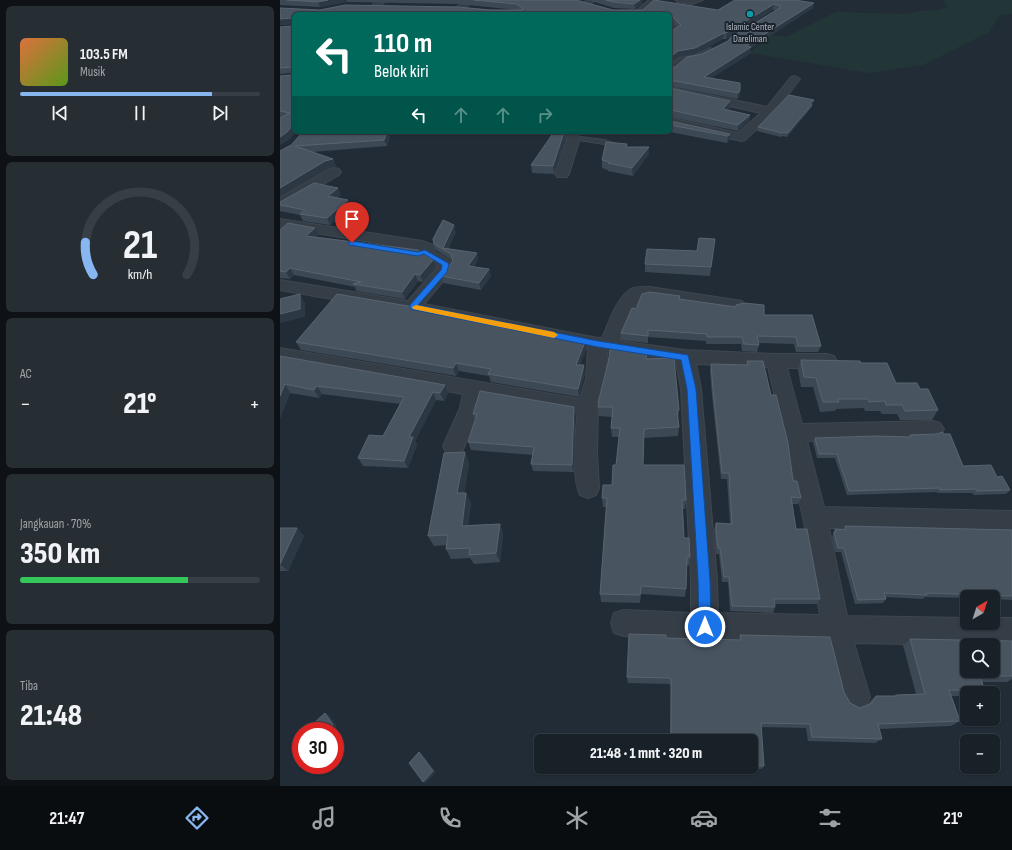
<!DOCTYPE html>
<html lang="id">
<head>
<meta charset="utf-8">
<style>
	body { margin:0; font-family:"Sofia Sans Condensed",sans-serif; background:#262e34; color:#f1f3f6; height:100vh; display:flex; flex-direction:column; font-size:15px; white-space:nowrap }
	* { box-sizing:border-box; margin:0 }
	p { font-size:13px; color:#9fa3a8 }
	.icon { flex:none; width:22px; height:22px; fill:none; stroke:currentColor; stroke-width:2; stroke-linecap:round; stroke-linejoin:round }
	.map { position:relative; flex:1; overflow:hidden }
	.drawer { display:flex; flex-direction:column; gap:6px; padding:6px; background:#0e1216; width:280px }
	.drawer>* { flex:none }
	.hud { position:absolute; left:12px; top:12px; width:380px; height:122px; border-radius:6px; box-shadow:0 1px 3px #0004,0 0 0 1px #373e45; background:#00695c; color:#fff; overflow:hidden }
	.needle { width:26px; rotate:39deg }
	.controls { position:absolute; left:680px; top:590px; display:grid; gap:8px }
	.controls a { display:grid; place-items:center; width:40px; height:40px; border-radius:6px; background:#192128; box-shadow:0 1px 3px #0004,0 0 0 1px #373e45; font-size:20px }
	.speed { position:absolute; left:12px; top:722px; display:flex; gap:8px; font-size:20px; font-weight:700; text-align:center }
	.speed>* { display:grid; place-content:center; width:52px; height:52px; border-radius:50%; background:#192128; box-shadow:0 1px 3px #0004,0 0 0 1px #373e45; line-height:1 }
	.speed .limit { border:6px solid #d22; background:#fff; color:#111 }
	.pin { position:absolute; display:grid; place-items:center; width:34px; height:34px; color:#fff; margin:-41px -17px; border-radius:50% 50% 50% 0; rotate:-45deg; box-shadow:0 0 4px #0007 }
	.pin .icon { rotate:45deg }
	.me { position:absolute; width:44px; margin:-22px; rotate:0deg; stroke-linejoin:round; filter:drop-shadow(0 0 3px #0008) }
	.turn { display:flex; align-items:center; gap:14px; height:84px; padding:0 16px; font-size:18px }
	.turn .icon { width:52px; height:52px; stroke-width:2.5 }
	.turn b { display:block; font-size:28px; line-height:34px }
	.lanes { display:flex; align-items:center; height:38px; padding:0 16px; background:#0003; justify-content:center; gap:20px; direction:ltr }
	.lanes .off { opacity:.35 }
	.big { font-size:30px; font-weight:800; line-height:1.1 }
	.drawer .widget { flex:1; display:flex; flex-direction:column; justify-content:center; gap:6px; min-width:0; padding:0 14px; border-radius:6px; background:#262e34 }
	.drawer .dial { align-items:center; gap:0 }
	.dial svg { height:104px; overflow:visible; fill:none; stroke:#373e45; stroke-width:7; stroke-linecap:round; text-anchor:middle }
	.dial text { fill:#f1f3f6; stroke:none }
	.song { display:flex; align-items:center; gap:12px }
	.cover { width:48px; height:48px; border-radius:6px; background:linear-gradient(135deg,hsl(20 70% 55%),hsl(90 70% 35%)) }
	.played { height:4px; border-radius:2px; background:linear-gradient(90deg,#87b6f1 80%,#373e45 80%) }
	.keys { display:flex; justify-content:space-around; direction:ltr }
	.heat { display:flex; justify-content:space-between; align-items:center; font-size:22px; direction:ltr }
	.charge { height:6px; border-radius:3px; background:linear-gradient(90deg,#34c759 70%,#373e45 0) }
	.trip { position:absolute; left:254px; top:734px; width:224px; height:40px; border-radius:6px; background:#192128; box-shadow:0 1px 3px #0004,0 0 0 1px #373e45; font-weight:800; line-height:40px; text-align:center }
	.dock { display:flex; height:64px; justify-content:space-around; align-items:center; background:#0a0d10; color:#9fa3a8 }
	.dock .icon { width:28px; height:28px }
	.dock .on { color:#87b6f1 }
	.dock b { font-size:18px; color:#f1f3f6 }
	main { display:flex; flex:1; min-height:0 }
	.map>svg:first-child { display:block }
</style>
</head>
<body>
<main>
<section class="drawer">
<div class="widget">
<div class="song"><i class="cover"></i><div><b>103.5 FM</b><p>Musik</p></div></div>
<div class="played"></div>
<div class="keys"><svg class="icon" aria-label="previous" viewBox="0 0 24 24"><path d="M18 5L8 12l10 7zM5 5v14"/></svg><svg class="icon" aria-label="pause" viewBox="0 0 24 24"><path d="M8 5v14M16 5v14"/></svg><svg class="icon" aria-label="next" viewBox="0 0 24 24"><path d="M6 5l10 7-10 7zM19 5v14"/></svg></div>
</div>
<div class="widget dial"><svg viewBox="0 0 100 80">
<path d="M14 69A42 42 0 1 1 86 69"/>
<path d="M14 69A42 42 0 0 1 8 44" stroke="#87b6f1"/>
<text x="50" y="56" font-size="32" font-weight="700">21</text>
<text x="50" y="72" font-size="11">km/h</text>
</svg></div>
<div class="widget"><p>AC</p>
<div class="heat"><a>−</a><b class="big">21°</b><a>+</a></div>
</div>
<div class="widget"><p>Jangkauan · 70%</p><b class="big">350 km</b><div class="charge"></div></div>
<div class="widget"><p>Tiba</p><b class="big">21:48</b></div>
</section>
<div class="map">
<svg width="732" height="786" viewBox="0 0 732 786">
	<rect width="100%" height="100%" fill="#212c36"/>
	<path fill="#233637" d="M 662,0 L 732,0 L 732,14 L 720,15 L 709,32 L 643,65 L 589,73 L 470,53 L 487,36 L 508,36 L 556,12 L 626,14 L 641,11 L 661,10 L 667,6 Z"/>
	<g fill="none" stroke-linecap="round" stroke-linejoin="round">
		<defs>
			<path id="lane" d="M 294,136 L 324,140 L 342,146 L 339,148 L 324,144 L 292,139 L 291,138 Z"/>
			<path id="street" d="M 97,0 L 106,0 L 98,9 L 92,9 L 91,7 Z
				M 186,0 L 195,0 L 177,14 L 167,14 Z
				M 307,0 L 316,0 L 307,6 L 303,4 Z
				M 369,0 L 378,0 L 362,14 L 353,14 Z
				M 396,0 L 423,0 L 412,4 L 397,2 Z
				M 390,23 L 393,24 L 399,30 L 390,36 Z
				M 430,48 L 433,49 L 435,51 C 427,60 415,58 406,63 C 400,66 397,71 390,73 L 390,65 L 399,58 L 415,55 Z
				M 515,76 L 520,79 L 494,113 L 465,140 L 461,141 L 390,126 L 390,118 L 458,133 L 481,113 L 390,93 L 390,87 L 487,107 L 511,77 Z
				M 276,132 L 292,132 L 300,138 L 289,174 L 287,177 L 277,177 L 275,174 L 287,139 Z
				M 54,168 L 59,169 L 61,172 L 59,175 L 5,207 L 0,208 L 0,198 L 49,169 Z
				M 0,219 L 142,241 L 153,245 L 155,248 L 154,251 L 172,262 L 174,268 L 144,304 L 318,338 L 322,338 C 329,323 336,298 351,289 C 356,286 364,287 370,287 L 462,301 L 465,305 L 462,309 L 456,311 L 370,297 L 362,298 L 355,306 L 339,341 L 405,350 L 496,354 L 547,354 L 554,356 L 557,361 L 554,366 L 547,368 L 507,368 L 522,424 L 653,421 L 660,423 L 664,429 L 660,435 L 653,437 L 527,441 L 544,507 L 732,511 L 732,533 L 549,528 L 567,616 L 687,618 L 687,623 L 713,623 L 713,618 L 732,618 L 732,646 L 574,643 L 590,697 L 585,707 L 575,712 L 565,707 L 560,697 L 546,642 L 468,640 L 425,641 L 344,636 L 334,633 L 331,623 L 334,613 L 344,610 L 411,613 L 411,580 L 401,389 L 396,362 L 327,352 L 326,379 L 318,408 L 317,453 L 319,488 L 316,495 L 308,498 L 300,495 C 291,476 296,436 297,414 L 202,397 L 200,408 L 182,452 L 174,455 L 166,452 L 163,446 L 180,408 L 183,394 L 0,362 L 0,348 L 300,399 L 306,379 L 308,349 L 132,313 L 0,290 L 0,280 L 128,301 L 158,267 L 139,255 L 137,252 L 138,250 L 0,227 ZM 416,364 L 488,367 L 523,517 L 540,615 L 438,613 L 437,580 L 421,389 Z"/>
		</defs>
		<use href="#lane" stroke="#3e4650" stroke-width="2"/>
		<use href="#street" stroke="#3e4650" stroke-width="2"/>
		<use href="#lane" fill="#353d47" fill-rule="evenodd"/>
		<use href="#street" fill="#353d47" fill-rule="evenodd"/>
	</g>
	<path fill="#3d4855" d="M 0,0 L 296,0 L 333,10 L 438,10 L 455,0 L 533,8 L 471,48 L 471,53 L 431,78 L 460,91 L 459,97 L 457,99 L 390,86 L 390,68 L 395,67 L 422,54 L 448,41 L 496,10 L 493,10 L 446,39 L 443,39 L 415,54 L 398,57 L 390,63 L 390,32 L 397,27 L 394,23 L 390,22 L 390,14 L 14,14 L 14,132 L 10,139 L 1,117 L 0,117 L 0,76 L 12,75 L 12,73 L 0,74 L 0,27 L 13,26 L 13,24 L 0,25 L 0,8 L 40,10 L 239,10 L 238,10 L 178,4 L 67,2 L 40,7 L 0,5 Z
		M 308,0 L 363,0 L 362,1 L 362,4 L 355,9 L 334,8 Z
		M 390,88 L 450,108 L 448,110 L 470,115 L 469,121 L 458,131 L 390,117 Z
		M 534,100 L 531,108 L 507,137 L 503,136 L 501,137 L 477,131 L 478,127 Z
		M 390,125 L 450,134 L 449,140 L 447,143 L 390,132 Z
		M 23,132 L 111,132 L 107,146 L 32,152 L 53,159 L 56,166 L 48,168 L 0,197 L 0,151 L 11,145 Z
		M 284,132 L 285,140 L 274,174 L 252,173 L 251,165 Z
		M 347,147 L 369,154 L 353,176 L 328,171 L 328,170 L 322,168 L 322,160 Z
		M 61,195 L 57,198 L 71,207 L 50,225 L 23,221 L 20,215 L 0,211 L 0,202 Z
		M 35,228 L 39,235 L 36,237 L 153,260 L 156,267 L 143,282 L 138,281 L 125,299 L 76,291 L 75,287 L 14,275 L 10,279 L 0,278 L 0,230 Z
		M 176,232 L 168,249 L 198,259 L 194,267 L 209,269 L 211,276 L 201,290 L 163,283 L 161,276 L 173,261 L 156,250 L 154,244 Z
		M 435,239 L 430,276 L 365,272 L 365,264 L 417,251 Z
		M 399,299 L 484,315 L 541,346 L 538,352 L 516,352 L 514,344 L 479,343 L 479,345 L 477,352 L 462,351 L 461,344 L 426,344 L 426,341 L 368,337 L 368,343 L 341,340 L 341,333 L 356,309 Z
		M 16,342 L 306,350 L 300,365 L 305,373 L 299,397 L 211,382 L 209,376 L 179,371 L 176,376 L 21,350 Z
		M 0,356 L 168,393 L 164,401 L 156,400 L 135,441 L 137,445 L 128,468 L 83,466 L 78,458 L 103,436 L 120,404 L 42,394 L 39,398 L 10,393 L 0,418 Z
		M 367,359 L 399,410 L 398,419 L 399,427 L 398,436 L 364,438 L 363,465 L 406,500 L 405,509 L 403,509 L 404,538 L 410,557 L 409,565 L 406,565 L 406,589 L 405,597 L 361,594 L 360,603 L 321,602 L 320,594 L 326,507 L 323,507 L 322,498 L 332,485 L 336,465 L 339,437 L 332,437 L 331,428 L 332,417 L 319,416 L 318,407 Z
		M 521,360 L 581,363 L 616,383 L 640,389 L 658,410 L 652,420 L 620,420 L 617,414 L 602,414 L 600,411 L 585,411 L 584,408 L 556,409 L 555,411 L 540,412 L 533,387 L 521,387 L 518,370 Z
		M 467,361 L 491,395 L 513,481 L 521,498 L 518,504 L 512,504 L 516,529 L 540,599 L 537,604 L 494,604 L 495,607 L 493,613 L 450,611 L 448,582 L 442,582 L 439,554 L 436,554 L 434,530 L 436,523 L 450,524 L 447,479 L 441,479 L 432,396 L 430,371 L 431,364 L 466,365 Z
		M 193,414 L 295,415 L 294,472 L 253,471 L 251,464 L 253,455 L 191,450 L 188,442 L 195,420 Z
		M 630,435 L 683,466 L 717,477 L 730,490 L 726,494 L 694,495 L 692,493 L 657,493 L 657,492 L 567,495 L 555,458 L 537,458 L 533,442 L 535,438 L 629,437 Z
		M 185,452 L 189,463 L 184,493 L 186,493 L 191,503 L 188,525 L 220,524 L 223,534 L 220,562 L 194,564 L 190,558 L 171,559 L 166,549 L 167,545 L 154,546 L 148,536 Z
		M 565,526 L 732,530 L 732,600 L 713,599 L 713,597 L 687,597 L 687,598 L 645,597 L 643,599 L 605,597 L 606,599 L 603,603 L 575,604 L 561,552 L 555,552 L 552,537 L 553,535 L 553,533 L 555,529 L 563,529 Z
		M 0,528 L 17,528 L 24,536 L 8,571 L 0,571 Z
		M 460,635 L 564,692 L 570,703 L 580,708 L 588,705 L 590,701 L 596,696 L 614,696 L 616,695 L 636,694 L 623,645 L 630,639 L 732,641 L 732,679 L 727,682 L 702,682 L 705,691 L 702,693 L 687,693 L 687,696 L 671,696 L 680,721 L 671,726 L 599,729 L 602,739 L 595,743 L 528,741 L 526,728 L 481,727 L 484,766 L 481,769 L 441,767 L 471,767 L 471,741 L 390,741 L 391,686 L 389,684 L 348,683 L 347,677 L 386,638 L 459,640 Z
		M 390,767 L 440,767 L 440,768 L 438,772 L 390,770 Z"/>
	<path fill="#2c3844" d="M 48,0 L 67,0 L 67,2 L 40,7 L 38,2 Z
		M 359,0 L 363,0 L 362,1 L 362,4 L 355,9 L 354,4 Z
		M 534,3 L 533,8 L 471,48 L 471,53 L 424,83 L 424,77 L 466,46 Z
		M 494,4 L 493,10 L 446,39 L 446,33 Z
		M 13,18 L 14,24 L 0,25 L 0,19 Z
		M 444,33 L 443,39 L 415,54 L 398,57 L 390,63 L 390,57 L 398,51 Z
		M 460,91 L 459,97 L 457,99 L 458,93 Z
		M 534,100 L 531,108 L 507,137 L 508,133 L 530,104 Z
		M 450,101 L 450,108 L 443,115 L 443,109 Z
		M 470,115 L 469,121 L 458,131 L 458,125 Z
		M 13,125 L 14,127 L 14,132 L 15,132 L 10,139 L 0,145 L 0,137 Z
		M 107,132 L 111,132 L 107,146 L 104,140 Z
		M 284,132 L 285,140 L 274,174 L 273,166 Z
		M 450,134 L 449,140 L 447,143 L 448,136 Z
		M 369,147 L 369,154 L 353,176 L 352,168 Z
		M 53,159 L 56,166 L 48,168 L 0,197 L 0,188 L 45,161 Z
		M 58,188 L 61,195 L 51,203 L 48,196 Z
		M 68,200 L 71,207 L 50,225 L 47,218 Z
		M 174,225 L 176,232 L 167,252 L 163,248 Z
		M 35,228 L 39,235 L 30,243 L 26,236 Z
		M 197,253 L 198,259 L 190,272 L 188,266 Z
		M 153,260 L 156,267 L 143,282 L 140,275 Z
		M 10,268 L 14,275 L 10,279 L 6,272 Z
		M 209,269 L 211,276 L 201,290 L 199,283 Z
		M 135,274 L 138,281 L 125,299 L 122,292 Z
		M 20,294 L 25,303 L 25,317 L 0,323 L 0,314 Z
		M 305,342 L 306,350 L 297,373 L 296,365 Z
		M 176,363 L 179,371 L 176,376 L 173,368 Z
		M 304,365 L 305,373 L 299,397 L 298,389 Z
		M 5,384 L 10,393 L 0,418 L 0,396 Z
		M 165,385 L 168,393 L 164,401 L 160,393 Z
		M 37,386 L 42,394 L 39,398 L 34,390 Z
		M 153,392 L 156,400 L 135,441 L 137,445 L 128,468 L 124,461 L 129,437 Z
		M 294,407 L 295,415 L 294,472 L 292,465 Z
		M 185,452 L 189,463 L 182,503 L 177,493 Z
		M 186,493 L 191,503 L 186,536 L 182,526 Z
		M 220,524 L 223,534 L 220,562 L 216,553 Z
		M 17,528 L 24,536 L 8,571 L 0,564 Z
		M 45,713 L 49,715 L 57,727 L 53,731 L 47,731 Z
		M 139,752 L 142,754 L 156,772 L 146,783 L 143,782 Z"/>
	<path fill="#495461" stroke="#596470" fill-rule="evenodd" d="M 7,0 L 48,0 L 38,2 Z
		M 194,0 L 296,0 L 333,10 L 363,10 L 374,0 L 438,10 L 455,0 L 515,0 L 534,3 L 466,46 L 471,47 L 424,77 L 460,83 L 460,91 L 458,93 L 390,80 L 390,68 L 395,67 L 407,57 L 422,54 L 448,41 L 451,37 L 500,8 L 500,6 L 494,4 L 446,33 L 444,33 L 415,48 L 398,51 L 390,57 L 390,32 L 401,25 L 394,18 L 391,16 L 390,17 L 390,14 L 14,14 L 14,125 L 13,125 L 7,132 L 0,137 L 0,118 L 10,113 L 0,111 L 0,76 L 12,75 L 12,67 L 0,68 L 0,27 L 13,26 L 13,18 L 0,19 L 0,8 L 40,10 L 65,5 L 177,7 L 211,10 L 241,10 L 243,9 L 237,4 Z
		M 326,0 L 360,0 L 354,4 L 334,2 Z
		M 390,88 L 450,101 L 443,109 L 470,115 L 458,125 L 391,110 L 390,111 Z
		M 509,95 L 534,100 L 530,104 L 532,105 L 508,133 L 503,132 L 502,133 L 478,127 Z
		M 390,121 L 450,134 L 448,136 L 390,125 Z
		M 23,132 L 107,132 L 104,140 L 15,146 L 53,159 L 45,161 L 0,188 L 0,151 L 11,145 Z
		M 274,132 L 284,132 L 273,166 L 251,165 Z
		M 326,142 L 347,144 L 346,147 L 369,147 L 352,168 L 328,163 L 329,162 L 322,160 Z
		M 34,183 L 58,188 L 48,196 L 68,200 L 47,218 L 20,214 L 25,210 L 0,205 L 0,202 L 2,201 Z
		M 163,220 L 174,225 L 163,248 L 197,253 L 188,266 L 209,269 L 199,283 L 161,276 L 173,261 L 171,254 L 154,244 L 153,239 Z
		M 8,223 L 35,228 L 26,236 L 138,250 L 153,260 L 140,275 L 135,274 L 122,292 L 73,284 L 81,282 L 10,268 L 6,272 L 0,271 L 0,230 Z
		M 419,238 L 435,239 L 431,267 L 365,264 L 367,249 L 417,251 Z
		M 370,292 L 400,296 L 399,299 L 456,307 L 456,305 L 464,303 L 484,305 L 484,315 L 532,315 L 541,346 L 518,346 L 516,337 L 477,336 L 479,345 L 464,344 L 462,337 L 427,337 L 427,334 L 368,330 L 368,336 L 341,333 L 352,308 L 356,309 L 362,294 Z
		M 20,294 L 20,309 L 0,314 L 0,299 Z
		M 57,294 L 128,306 L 305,342 L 296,365 L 304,365 L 298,389 L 208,374 L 211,369 L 176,363 L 173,368 L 16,342 Z
		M 331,344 L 367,349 L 366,359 L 394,358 L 399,410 L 397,410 L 399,427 L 364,429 L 363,465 L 404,465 L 406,500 L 402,500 L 404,538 L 409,538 L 410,557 L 407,557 L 406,589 L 361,586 L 360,595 L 320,594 L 327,498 L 322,498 L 323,485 L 332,485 L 333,465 L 336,465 L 340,428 L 331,428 L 333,407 L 318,407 L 319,399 L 328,363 Z
		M 0,356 L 165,385 L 160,393 L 153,392 L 129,437 L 133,437 L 124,461 L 78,458 L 89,435 L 103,436 L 124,397 L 37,386 L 34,390 L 5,384 L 0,396 Z
		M 521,360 L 580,361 L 581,363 L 607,363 L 616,383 L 637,383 L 640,389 L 648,389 L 658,410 L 625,411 L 622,405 L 606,405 L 605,401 L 589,402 L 588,399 L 558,399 L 559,402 L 543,402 L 536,378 L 524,377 Z
		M 467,361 L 483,361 L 491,395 L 496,395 L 508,443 L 513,481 L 517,481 L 521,498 L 511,497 L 516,529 L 527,529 L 540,599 L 494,599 L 495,607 L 452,606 L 449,577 L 444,577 L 440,548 L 438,548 L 436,530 L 436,523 L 452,524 L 449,473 L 442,473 L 433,389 L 431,364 L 468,365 Z
		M 200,391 L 294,407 L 292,465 L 251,464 L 254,447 L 188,442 L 197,414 L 193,414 Z
		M 663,432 L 663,434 L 670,434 L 683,466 L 711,465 L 717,477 L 722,476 L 730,490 L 697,491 L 696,489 L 660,490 L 660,488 L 569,491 L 557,454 L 539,454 L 535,438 L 595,436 L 631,437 L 630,435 L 656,434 Z
		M 185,452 L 177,493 L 186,493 L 182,526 L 220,524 L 216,553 L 189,555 L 190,548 L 166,549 L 168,535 L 148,536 L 164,453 Z
		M 565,526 L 732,530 L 732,596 L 646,593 L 647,595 L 604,593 L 606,599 L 578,600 L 564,548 L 558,548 L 554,532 L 556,532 L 555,529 L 566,530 Z
		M 0,528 L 17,528 L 0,564 Z
		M 349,634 L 386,635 L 386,638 L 461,640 L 460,635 L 550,637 L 564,692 L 570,703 L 580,708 L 592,703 L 596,696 L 616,696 L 616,695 L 645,694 L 630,639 L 732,641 L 732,676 L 700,676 L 705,691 L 669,690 L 680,721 L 598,724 L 602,739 L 532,737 L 530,724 L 481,723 L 484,766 L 471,765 L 471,741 L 391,741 L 391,680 L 390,678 L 347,677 ZM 687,645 L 713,645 L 713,671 L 687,671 Z
		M 45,713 L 53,725 L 47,731 L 25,731 Z
		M 139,752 L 153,771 L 143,782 L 129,763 Z
		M 413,767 L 440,767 L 440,768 Z"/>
	<path fill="#1a73e8" stroke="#114b97" d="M 72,241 L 138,252 L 145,250 L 168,263 L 169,264 L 167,272 L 138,305 L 318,341 L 408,355 L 416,389 L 430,580 L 431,627 L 429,631 L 425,633 L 421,631 L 419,627 L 418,580 L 407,389 L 401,360 L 318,347 L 130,309 L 130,305 L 161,270 L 162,265 L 144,254 L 138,256 L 69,245 L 68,243 Z"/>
	<path fill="#f59e0b" d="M 136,305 L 274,332 L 278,335 L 274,338 L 133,309 L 132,307 Z"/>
	<circle fill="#0f9aa8" stroke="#1a222b" stroke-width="1.5" cx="470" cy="14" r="4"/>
	<g text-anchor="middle" stroke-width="4" stroke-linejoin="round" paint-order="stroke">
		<g font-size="10" fill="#afb8c3" stroke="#1a222b">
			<text x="470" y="30">Islamic Center<tspan x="470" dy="12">Dareliman</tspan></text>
		</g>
	</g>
</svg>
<div class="controls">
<a><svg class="needle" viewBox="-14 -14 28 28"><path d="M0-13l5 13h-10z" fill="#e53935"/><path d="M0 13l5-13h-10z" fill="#9fa3a8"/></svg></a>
<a><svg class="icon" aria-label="search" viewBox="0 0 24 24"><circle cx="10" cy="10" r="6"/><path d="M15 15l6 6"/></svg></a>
<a>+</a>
<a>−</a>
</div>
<div class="speed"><div class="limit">30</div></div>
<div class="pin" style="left:72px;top:243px;background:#d93025"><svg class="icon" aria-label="arrive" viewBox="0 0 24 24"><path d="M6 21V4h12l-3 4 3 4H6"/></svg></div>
<svg class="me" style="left:425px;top:627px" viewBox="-20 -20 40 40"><circle r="17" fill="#1a73e8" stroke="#fff" stroke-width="3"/><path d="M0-11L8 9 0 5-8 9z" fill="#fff"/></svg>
<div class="trip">21:48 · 1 mnt · 320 m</div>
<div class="hud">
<div class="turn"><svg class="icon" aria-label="left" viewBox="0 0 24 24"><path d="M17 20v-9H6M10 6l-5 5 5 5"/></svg><div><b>110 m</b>Belok kiri</div></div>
<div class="lanes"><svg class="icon" aria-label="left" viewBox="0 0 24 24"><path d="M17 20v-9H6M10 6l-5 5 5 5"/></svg><svg class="icon off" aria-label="ahead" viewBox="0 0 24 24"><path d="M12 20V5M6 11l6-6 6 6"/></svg><svg class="icon off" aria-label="ahead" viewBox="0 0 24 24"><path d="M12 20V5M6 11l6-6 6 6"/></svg><svg class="icon off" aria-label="right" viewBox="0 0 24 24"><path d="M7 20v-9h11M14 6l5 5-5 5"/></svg></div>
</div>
</div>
</main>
<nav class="dock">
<b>21:47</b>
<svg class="icon on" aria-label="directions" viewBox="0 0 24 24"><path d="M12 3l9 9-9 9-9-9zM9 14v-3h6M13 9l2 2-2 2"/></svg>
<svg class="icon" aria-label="music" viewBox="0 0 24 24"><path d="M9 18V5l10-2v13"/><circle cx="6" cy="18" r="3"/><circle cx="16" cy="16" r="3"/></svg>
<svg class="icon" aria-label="phone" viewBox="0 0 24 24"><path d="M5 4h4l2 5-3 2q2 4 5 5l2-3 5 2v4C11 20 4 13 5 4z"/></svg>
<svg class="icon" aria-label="climate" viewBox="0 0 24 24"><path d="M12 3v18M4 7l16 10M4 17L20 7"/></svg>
<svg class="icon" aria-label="car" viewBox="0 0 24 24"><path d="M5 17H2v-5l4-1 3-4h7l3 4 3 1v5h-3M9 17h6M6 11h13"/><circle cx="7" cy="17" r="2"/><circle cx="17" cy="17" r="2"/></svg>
<svg class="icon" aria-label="filters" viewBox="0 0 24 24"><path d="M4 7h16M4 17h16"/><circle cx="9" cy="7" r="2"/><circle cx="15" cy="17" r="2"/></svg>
<b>21°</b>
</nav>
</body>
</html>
